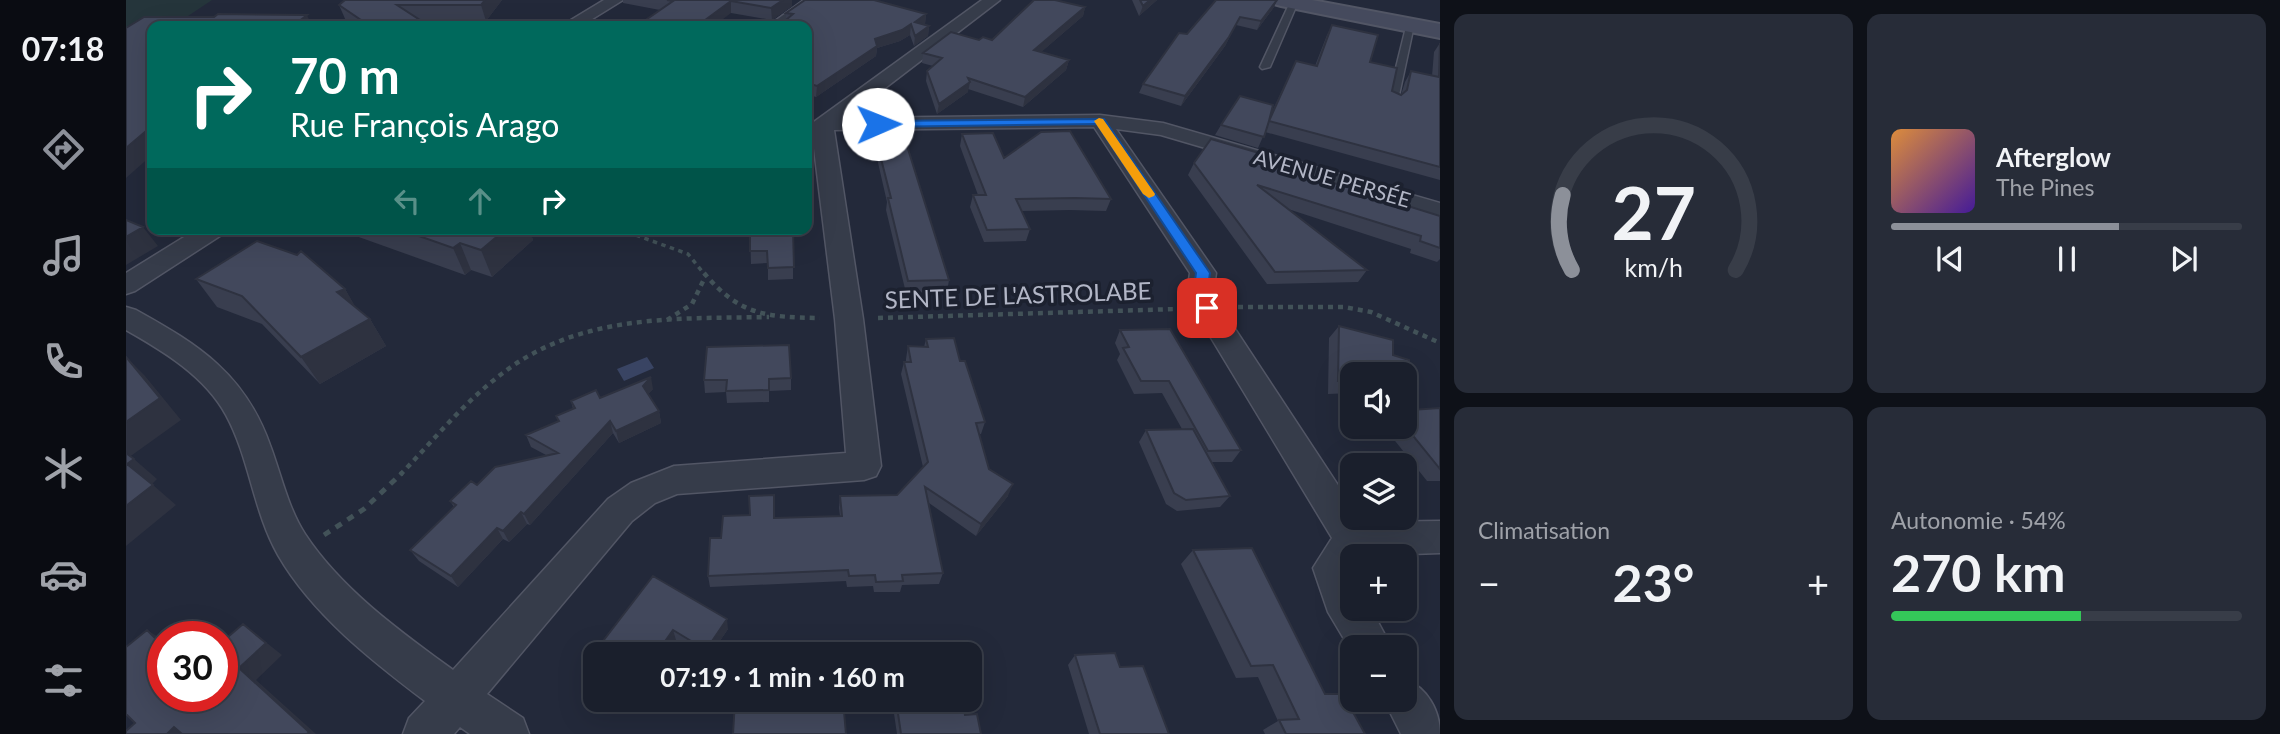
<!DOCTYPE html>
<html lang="fr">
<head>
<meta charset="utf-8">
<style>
	body { margin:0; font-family:Lato,sans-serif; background:#272c38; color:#f1f3f6; height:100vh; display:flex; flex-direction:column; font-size:26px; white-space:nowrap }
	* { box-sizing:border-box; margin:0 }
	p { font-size:23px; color:#9fa2a9 }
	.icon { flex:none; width:38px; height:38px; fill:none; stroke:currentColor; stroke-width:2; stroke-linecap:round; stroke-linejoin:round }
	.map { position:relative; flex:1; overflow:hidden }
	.sheet { display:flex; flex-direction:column; gap:14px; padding:14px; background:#0e1118; width:840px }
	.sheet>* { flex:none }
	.guide { position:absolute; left:21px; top:21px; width:665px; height:214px; border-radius:14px; box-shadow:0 7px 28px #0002,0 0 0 2px #383d48; background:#00695c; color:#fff; overflow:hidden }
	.fabs { position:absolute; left:1214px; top:362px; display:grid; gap:14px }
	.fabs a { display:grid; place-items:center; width:77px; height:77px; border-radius:14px; background:#1a1f2c; box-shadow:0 7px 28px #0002,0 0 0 2px #383d48; font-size:35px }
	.speed { position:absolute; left:21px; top:621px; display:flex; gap:14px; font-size:35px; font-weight:700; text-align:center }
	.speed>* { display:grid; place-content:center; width:91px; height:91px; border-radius:50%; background:#1a1f2c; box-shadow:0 7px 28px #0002,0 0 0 2px #383d48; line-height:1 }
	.speed .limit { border:10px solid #d22; background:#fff; color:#111 }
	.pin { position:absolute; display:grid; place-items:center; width:60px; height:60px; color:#fff; margin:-30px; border-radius:14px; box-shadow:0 4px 10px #0006 }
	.me { position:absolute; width:77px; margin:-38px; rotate:89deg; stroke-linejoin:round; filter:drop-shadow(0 0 5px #0008) }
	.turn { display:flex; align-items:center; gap:24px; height:147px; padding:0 28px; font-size:32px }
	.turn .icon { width:91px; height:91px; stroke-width:2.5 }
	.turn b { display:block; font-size:49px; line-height:60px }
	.lanes { display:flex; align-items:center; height:66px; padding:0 28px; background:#0003; justify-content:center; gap:35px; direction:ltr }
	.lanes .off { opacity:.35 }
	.big { font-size:52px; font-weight:700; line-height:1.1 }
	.sheet .widget { flex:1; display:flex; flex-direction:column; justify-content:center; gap:10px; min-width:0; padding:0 24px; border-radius:14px; background:#272c38 }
	.sheet .dial { align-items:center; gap:0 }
	.dial svg { height:182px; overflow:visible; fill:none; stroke:#383d48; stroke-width:7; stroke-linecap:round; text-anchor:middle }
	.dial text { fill:#f1f3f6; stroke:none }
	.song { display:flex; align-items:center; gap:21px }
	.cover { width:84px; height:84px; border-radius:10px; background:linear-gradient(135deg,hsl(30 70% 55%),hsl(260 70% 35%)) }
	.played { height:7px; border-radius:4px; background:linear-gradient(90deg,#8c9099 65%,#383d48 65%) }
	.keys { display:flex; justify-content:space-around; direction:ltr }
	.heat { display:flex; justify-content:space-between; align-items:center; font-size:38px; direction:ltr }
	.charge { height:10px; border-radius:5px; background:linear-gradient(90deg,#34c759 54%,#383d48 0) }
	.sheet .tiles { flex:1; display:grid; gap:14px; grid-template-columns:repeat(2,1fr) }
	.trip { position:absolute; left:457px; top:642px; width:399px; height:70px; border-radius:14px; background:#1a1f2c; box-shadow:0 7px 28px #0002,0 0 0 2px #383d48; font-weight:700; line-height:70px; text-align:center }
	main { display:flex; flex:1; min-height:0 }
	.dock { display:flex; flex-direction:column; width:126px; justify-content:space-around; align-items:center; background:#0a0c12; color:#9fa2a9 }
	.dock .icon { width:49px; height:49px }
	.dock .current { color:#8c9099 }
	.dock b { font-size:32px; color:#f1f3f6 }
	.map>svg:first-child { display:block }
</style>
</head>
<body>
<main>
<nav class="dock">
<b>07:18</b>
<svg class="icon current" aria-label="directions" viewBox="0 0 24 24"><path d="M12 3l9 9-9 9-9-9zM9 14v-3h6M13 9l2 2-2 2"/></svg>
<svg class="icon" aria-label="music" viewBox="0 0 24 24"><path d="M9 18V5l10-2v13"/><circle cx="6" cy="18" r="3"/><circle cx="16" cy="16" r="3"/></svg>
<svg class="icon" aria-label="phone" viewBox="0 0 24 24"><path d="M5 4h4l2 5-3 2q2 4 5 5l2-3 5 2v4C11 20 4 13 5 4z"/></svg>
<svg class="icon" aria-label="climate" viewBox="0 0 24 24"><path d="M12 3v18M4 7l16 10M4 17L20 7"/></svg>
<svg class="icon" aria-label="car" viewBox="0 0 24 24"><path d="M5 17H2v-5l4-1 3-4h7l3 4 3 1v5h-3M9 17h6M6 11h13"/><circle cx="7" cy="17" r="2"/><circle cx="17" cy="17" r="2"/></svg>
<svg class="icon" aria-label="filters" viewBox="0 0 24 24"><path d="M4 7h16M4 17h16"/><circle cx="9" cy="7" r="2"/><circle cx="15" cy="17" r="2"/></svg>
</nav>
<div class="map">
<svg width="1314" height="734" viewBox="0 0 1314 734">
	<rect width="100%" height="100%" fill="#23293a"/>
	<path fill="#25353b" d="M 0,0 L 86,0 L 47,26 L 26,26 L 0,58 Z"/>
	<path fill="#394463" d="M 521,357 L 528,368 L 498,381 L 491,369 Z"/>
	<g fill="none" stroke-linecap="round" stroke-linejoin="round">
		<defs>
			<path id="service" d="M 678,0 L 687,0 L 651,26 L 642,26 Z
				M 1165,0 L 1172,2 L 1144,67 L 1136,69 L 1134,67 Z
				M 1281,23 L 1288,25 L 1272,100 L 1267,103 L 1262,100 Z"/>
			<path id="minor" d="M 478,0 L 497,0 L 455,26 L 435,26 Z
				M 856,0 L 874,0 L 720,118 L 974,115 L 1037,123 L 1314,203 L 1314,217 L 1035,135 L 990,129 L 1090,273 L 1087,294 L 1094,306 L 1227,508 L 1227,518 L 1234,518 L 1237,522 L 1314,521 L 1314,553 L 1227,556 L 1227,609 L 1245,609 L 1266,648 L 1227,648 L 1227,654 L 1202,612 L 1187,568 L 1206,538 L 1067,308 L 1061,294 L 1064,273 L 968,127 L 708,130 L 737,319 L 755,466 L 750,476 L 738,480 L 551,494 L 529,503 L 506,521 L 361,694 L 397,718 L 403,734 L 344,734 L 334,727 L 328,734 L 277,734 L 283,718 L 299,701 C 246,661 186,614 152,555 C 127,511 124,459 100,415 C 79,376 37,351 0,330 L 0,307 L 10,310 C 73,345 119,374 144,445 C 155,474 162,508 179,534 C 215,589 275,632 327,670 L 482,499 L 505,483 L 548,466 L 720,453 L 709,319 L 685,124 Z
				M 71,229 L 100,229 L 97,234 L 9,291 L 0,294 L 0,273 Z
				M 1279,679 C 1301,688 1314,710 1314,734 L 1275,734 L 1258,700 L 1279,700 Z"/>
			<path id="secondary" d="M 1145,0 L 1186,0 L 1314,24 L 1314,38 L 1155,6 L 1148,4 Z"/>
		</defs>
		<use href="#service" stroke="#525665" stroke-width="3"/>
		<use href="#minor" stroke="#525665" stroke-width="3"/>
		<use href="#secondary" stroke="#525665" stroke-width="4"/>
		<path stroke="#425258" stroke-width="3.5" stroke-dasharray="4.5 4.5" stroke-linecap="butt" d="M 493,229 L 562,254 L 579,275"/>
		<path stroke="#425258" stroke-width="4.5" stroke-dasharray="5 5" stroke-linecap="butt" d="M 578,273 C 614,316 641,317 694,318
			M 1112,307 L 1218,307 L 1245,312 L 1314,343
			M 752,318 L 1051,309
			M 541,320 L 566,304 L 579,277
			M 274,475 C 305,443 333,408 368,380 C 448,313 545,319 643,317"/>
		<path stroke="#425258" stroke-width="5" stroke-dasharray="7 7" stroke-linecap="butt" d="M 198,535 L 238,509 L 276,473"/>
		<use href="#service" fill="#363c4a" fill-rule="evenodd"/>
		<use href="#minor" fill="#363c4a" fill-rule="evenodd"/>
		<use href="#secondary" fill="#454a5d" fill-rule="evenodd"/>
	</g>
	<path fill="#393e4f" d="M 376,0 L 360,21 L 296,21 L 297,22 L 299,26 L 227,26 L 220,21 L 213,5 Z
		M 497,0 L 666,0 L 666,6 L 646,20 L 605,13 L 534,10 L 497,3 Z
		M 1006,0 L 1031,0 L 1013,16 Z
		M 1151,0 L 1148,7 L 1131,30 L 1110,25 L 1099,46 L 1055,106 L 1013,93 L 1017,84 L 1061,34 Z
		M 959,7 L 957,16 L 915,52 L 943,60 L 940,70 L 897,107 L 842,89 L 842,92 L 811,114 L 800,81 L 801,71 L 807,66 L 796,63 L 797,53 L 853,40 L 866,40 Z
		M 660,13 L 800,14 L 799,24 L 803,26 L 802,36 L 788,46 L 784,35 L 774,41 L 751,48 L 750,56 L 690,97 L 681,94 L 681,26 L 660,20 Z
		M 1206,25 L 1244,62 L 1266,91 L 1275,95 L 1279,82 L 1285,71 L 1306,76 L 1308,52 L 1314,43 L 1314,180 L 1139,132 L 1132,148 L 1089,135 L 1095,125 L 1144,116 L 1170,61 L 1189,66 L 1201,35 Z
		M 751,134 L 823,280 L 821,292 L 780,293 L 760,210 L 761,202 L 750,154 Z
		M 836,134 L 878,158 L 985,199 L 980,211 L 944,210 L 895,211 L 904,229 L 900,241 L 858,242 L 844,207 L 847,195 L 852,195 L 834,146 Z
		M 1131,159 L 1314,216 L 1314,259 L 1311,262 L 1284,253 L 1285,249 L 1162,209 L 1241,270 L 1232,282 L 1141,284 L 1062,175 L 1068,163 Z
		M 226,229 L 403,229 L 407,240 L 366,277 L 345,270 L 339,275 L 230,236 Z
		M 624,229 L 667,229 L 667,279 L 642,280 L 642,263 L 625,264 Z
		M 70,279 L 219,289 L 229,307 L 244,319 L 260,346 L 194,384 L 136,324 L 91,307 Z
		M 1213,326 L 1267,340 L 1267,355 L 1283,360 L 1285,410 L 1314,408 L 1314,481 L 1301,481 L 1258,427 L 1279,427 L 1279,374 L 1227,374 L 1227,393 L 1202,394 L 1203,338 Z
		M 994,330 L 1115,450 L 1106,462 L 1086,462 L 1104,496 L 1094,507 L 1051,511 L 1040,504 L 1013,442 L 1020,430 L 1056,429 L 1036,393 L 1008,394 L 991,360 L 994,354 L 989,343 Z
		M 800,339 L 834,361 L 859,422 L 855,434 L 853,434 L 863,469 L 882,496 L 850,536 L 803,503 L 817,573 L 813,584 L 776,585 L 774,592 L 748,592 L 747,586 L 721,587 L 720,581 L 584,587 L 582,576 L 595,538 L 648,518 L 714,516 L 713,508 L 714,496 L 771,495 L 797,467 L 775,374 L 778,362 L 780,362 L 780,359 L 782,346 L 798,347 Z
		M 665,378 L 665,390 L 643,391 L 643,402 L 601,403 L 600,392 L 579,393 L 578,380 Z
		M 527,389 L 522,394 L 533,411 L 535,423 L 493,443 L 487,433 L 404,525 L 401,524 L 383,542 L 377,539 L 332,587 L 293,561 L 284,550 L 328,507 L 324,501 L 351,485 L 420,455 L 405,447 L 400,435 L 432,421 L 447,409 L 445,401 L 474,398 Z
		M 1067,550 L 1199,694 L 1239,734 L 1139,734 L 1137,730 L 1152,721 L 1132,677 L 1110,678 L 1055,564 Z
		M 527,576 L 602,629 L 585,654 L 574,654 L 550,640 L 540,654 L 479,654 L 474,645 Z
		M 949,655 L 994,667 L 1043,734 L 963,734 L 942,665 Z
		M 766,700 L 836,700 L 839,715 L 855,734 L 771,734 Z"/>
	<path fill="#2e3240" d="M 359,0 L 376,0 L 360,21 L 355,5 Z
		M 657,0 L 666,0 L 666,6 L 646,20 L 645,8 Z
		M 1024,0 L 1031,0 L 1013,16 L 1017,6 Z
		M 1151,0 L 1148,7 L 1131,30 L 1135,21 Z
		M 605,1 L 605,13 L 588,26 L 571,26 Z
		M 959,7 L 957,16 L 906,60 L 908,50 Z
		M 800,14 L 799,24 L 789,22 Z
		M 181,15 L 186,26 L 167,26 Z
		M 1114,17 L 1099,46 L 1055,106 L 1059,96 Z
		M 785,24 L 784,35 L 774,41 L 751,48 L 750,56 L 690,97 L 691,86 L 749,39 Z
		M 803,26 L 802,36 L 788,46 L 789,36 Z
		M 943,60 L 940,70 L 897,107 L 899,97 Z
		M 844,82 L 842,92 L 811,114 L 813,104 Z
		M 26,126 L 26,155 L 0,178 L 0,148 Z
		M 17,227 L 32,246 L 0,265 L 0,237 Z
		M 380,229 L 403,229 L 407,240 L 366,277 L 355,250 Z
		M 334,243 L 345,270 L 339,275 L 327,248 Z
		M 219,289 L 235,316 L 211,292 Z
		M 244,319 L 260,346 L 194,384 L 175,357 Z
		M 0,357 L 19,376 L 55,420 L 2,458 L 0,456 Z
		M 525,377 L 527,389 L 519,398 L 517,386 Z
		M 533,411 L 535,423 L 493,443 L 490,431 Z
		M 484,421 L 487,433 L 404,525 L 398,514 Z
		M 8,459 L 31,479 L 25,485 L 1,464 Z
		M 887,484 L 882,496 L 850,536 L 855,524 Z
		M 27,485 L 50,505 L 0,546 L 0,506 Z
		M 395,512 L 401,524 L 383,542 L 377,531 Z
		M 371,528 L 377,539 L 332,587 L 325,576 Z
		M 601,619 L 602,629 L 585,654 L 581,654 L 580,650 Z
		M 117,624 L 156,655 L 130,680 L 190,734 L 181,734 L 113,668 Z
		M 21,630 L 37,640 L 37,646 Z
		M 547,630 L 550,640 L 540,654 L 530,654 Z
		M 48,727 L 63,734 L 41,734 Z"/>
	<path fill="#42485c" stroke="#2e3240" stroke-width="2" d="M 219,0 L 359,0 L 355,5 L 271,5 L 297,22 L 238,22 L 213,5 Z
		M 541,0 L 657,0 L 645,8 L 605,1 L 571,26 L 511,26 L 547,1 Z
		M 679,0 L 748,0 L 800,14 L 789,22 L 803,26 L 789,36 L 785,24 L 776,30 L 749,39 L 751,46 L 691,86 L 681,83 L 681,26 L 653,26 L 667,14 L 660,13 Z
		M 908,0 L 929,0 L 959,7 L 908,50 L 943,60 L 899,97 L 842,78 L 844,82 L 813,104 L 801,71 L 816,58 L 797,53 L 825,32 L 853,40 L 857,37 L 866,40 Z
		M 1014,0 L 1024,0 L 1017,6 Z
		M 1090,0 L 1151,0 L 1135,21 L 1114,17 L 1103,37 L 1059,96 L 1017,84 L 1053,33 L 1061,34 Z
		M 92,14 L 181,15 L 167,26 L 26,26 L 26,126 L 0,148 L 0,28 L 18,17 L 88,17 Z
		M 1206,25 L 1252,35 L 1244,62 L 1271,68 L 1266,91 L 1275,95 L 1281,90 L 1285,71 L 1313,77 L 1314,43 L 1314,167 L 1143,121 L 1138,137 L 1095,125 L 1114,96 L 1147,105 L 1143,121 L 1170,61 L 1191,66 Z
		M 944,131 L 985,199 L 949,198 L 890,199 L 904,229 L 861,230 L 847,195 L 860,195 L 836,134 L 867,133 L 878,158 L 915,132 Z
		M 777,133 L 823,280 L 782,281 L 762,198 L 765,198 L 751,143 L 754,143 L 751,134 Z
		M 1085,139 L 1133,153 L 1131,159 L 1314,216 L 1314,248 L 1294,241 L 1295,236 L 1131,185 L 1241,270 L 1149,272 L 1068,163 Z
		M 0,220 L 17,227 L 0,237 Z
		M 273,229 L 380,229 L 355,250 L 334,243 L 327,248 Z
		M 624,229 L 667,229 L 668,267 L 642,268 L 641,251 L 624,251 Z
		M 131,241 L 171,255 L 175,251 L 219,289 L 211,292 L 244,319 L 175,357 L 116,296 L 70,279 Z
		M 1213,326 L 1267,340 L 1267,355 L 1283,360 L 1285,410 L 1314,408 L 1314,469 L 1279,426 L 1279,374 L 1227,374 L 1227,381 L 1212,381 Z
		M 1044,329 L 1115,450 L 1082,451 L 1043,381 L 1015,381 L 997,348 L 1003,347 L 994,330 Z
		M 828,338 L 834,361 L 839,361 L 859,422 L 850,423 L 863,469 L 887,484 L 855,524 L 799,487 L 817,573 L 776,575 L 777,581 L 750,582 L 749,575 L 723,576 L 722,570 L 582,576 L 584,538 L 595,538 L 597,516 L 624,515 L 623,496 L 648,495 L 648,518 L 716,516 L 714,496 L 771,495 L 802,462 L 778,362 L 785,362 L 782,346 L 802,347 L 800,339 Z
		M 663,345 L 665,378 L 643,379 L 643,390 L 600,391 L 601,380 L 578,380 L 581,347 Z
		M 0,357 L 34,398 L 0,422 Z
		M 525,377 L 517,386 L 533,411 L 490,431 L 484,421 L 398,514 L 395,512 L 377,531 L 371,528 L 325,576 L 284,550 L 330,505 L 324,501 L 345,481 L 351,485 L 369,467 L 432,453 L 400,435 L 433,421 L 430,416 L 449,408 L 445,401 L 470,390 L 474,398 Z
		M 1067,429 L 1104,496 L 1060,500 L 1048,493 L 1020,430 Z
		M 0,453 L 8,459 L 1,464 L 27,485 L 0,506 Z
		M 1126,548 L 1199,694 L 1217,694 L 1239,734 L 1160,734 L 1153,720 L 1173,719 L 1147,665 L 1125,666 L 1067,550 Z
		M 527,576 L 601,619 L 580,650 L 547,630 L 530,654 L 488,654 L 474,645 Z
		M 117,624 L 140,643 L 113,668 L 183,732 L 181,734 L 56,734 L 48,727 L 41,734 L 0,734 L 0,731 L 9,723 L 0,714 L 0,647 L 21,630 L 37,646 L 37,696 L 96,696 L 96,642 Z
		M 989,653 L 994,667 L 1017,666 L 1043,734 L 974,734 L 949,655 Z
		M 609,700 L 717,700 L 720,734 L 607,734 Z
		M 770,700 L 836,700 L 839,715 L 851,714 L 855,734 L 775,734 Z"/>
	<path fill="#1a73e8" stroke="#114b97" stroke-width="2" d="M 978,119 L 1084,273 L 1081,294 L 1088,308 L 1086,311 L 1075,311 L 1067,294 L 1070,273 L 971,124 L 752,127 L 747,124 L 752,121 Z"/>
	<path fill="#f59e0b" d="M 973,118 L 977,119 L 1029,194 L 1028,196 L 1023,198 L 1017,194 L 968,121 Z"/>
	<g text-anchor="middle" stroke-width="7" stroke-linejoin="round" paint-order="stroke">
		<g font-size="21" fill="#b2b6c6" stroke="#1c212f">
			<text transform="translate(1206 179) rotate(16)" y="7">AVENUE PERSÉE</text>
		</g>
		<g font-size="24" fill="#b2b6c6" stroke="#1c212f">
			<text transform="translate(892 296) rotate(-2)" y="8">SENTE DE L'ASTROLABE</text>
		</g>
	</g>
</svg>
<div class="fabs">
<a><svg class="icon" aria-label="sound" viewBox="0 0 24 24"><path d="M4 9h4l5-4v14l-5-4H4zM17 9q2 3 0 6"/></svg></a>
<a><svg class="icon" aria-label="layers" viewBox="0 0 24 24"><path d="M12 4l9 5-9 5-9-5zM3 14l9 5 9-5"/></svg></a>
<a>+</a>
<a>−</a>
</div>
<div class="speed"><div class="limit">30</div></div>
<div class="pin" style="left:1081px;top:308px;background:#d93025"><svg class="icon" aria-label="arrive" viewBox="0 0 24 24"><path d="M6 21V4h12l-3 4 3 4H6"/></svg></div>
<svg class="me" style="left:752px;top:124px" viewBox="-20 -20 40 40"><circle r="19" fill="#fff"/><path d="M0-13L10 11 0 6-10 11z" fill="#1a73e8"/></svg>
<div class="trip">07:19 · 1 min · 160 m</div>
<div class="guide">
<div class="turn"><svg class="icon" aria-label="right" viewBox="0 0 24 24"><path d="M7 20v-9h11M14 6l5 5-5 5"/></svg><div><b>70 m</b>Rue François Arago</div></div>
<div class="lanes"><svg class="icon off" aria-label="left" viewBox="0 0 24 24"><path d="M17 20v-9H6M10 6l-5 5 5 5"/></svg><svg class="icon off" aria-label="ahead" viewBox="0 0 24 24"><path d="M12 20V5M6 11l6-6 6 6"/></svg><svg class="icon" aria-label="right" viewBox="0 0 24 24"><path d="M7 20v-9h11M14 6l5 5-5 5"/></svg></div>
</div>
</div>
<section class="sheet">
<div class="tiles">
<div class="widget dial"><svg viewBox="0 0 100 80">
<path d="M14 69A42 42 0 1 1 86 69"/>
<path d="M14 69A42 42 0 0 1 10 36" stroke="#8c9099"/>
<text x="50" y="56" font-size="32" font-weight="700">27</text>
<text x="50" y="72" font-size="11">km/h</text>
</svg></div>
<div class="widget">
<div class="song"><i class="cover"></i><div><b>Afterglow</b><p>The Pines</p></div></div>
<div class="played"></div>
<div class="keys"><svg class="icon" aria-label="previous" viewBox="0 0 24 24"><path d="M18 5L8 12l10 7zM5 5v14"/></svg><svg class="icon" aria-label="pause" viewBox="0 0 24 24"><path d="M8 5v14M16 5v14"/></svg><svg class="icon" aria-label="next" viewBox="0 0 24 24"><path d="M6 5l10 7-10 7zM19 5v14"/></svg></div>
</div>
<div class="widget"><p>Climatisation</p>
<div class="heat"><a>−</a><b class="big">23°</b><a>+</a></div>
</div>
<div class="widget"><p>Autonomie · 54%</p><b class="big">270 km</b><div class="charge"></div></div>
</div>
</section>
</main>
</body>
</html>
